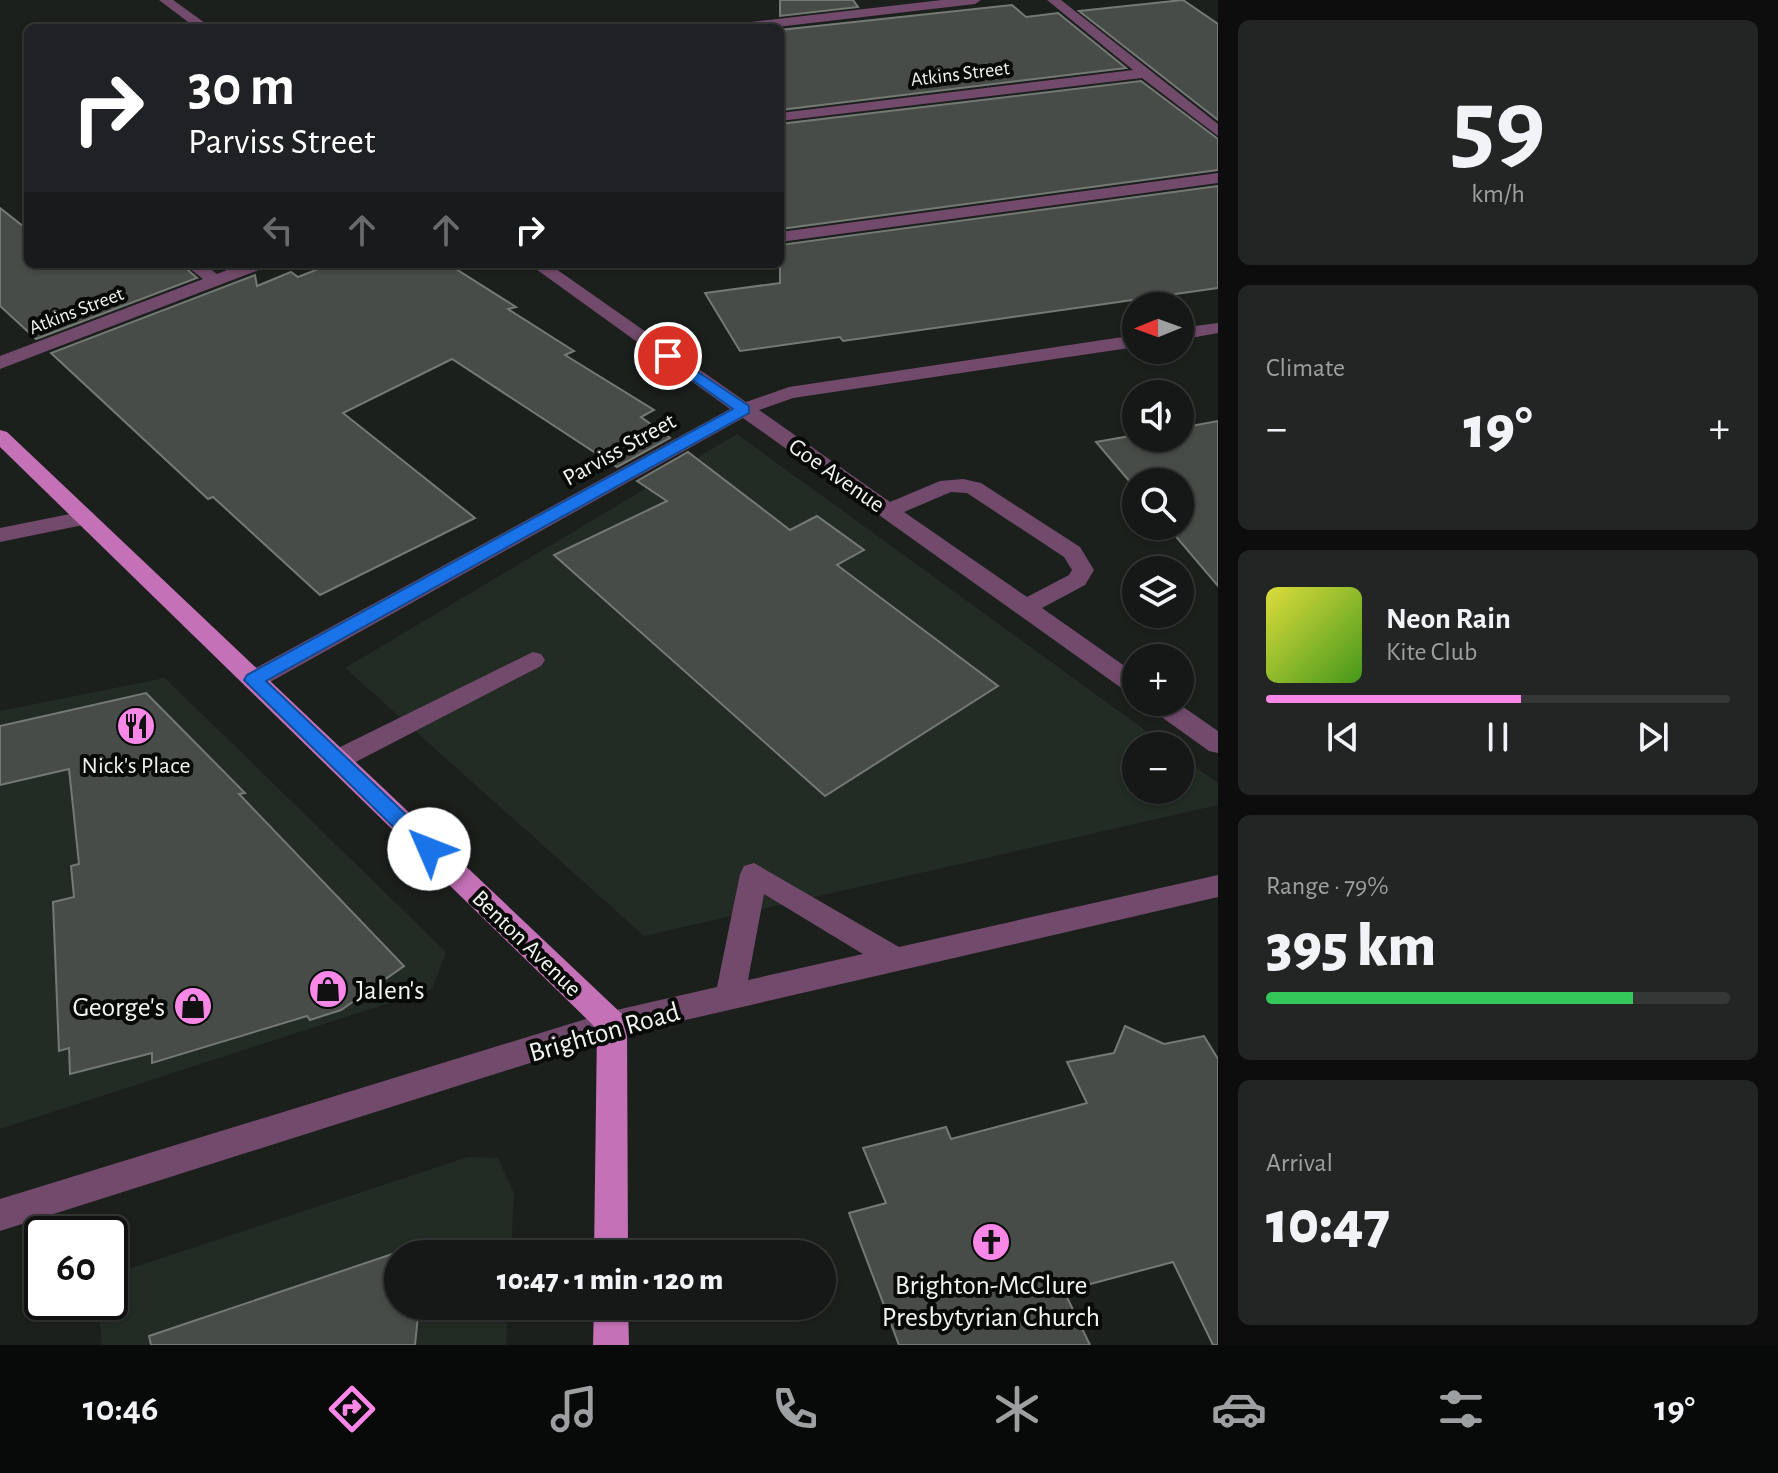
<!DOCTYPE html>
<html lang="en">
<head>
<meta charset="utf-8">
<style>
	body { margin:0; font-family:"Alegreya Sans",sans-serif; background:#222523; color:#f1f3f6; height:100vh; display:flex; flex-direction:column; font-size:30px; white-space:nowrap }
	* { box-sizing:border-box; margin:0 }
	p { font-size:26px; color:#9da0a1 }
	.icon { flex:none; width:44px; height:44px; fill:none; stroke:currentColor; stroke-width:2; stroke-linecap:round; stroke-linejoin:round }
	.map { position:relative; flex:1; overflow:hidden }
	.side { display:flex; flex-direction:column; gap:20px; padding:20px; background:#0c0d0c; width:560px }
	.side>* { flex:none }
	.guide { position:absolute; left:24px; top:24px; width:760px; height:244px; border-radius:12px; box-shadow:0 2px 6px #0004,0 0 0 2px #343735; background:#202124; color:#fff; overflow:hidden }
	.needle { width:52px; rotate:269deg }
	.fabs { position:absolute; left:1122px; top:292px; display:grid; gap:16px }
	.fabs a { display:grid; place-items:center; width:72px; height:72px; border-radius:50%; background:#151816; box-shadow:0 2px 6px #0004,0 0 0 2px #343735; font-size:40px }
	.speed { position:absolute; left:24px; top:1216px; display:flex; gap:16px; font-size:40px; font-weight:700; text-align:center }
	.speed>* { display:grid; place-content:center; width:104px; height:104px; border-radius:50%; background:#151816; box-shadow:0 2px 6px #0004,0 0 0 2px #343735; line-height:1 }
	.speed .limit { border:4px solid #111; border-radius:12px; background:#fff; color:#111 }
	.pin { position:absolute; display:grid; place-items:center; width:68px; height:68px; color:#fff; margin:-34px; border:4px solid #fff; border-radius:50%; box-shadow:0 2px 8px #0007 }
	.me { position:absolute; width:88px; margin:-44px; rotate:314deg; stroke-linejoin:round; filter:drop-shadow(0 0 6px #0008) }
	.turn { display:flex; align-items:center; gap:28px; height:168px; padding:0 32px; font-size:36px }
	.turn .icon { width:104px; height:104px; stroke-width:2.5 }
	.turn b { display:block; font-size:56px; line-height:68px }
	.lanes { display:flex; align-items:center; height:76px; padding:0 32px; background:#0003; justify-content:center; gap:40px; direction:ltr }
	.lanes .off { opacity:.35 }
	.big { font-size:60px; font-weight:800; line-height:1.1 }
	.side .card { flex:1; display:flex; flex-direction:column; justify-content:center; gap:12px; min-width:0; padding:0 28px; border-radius:12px; background:#222523 }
	.side .dial { align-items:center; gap:0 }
	.dial b { font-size:104px; line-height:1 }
	.song { display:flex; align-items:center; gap:24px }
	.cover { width:96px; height:96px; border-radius:12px; background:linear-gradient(135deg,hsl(60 70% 55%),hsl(100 70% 35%)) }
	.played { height:8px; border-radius:4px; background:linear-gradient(90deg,#f987e8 55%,#343735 55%) }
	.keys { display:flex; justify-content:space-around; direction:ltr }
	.heat { display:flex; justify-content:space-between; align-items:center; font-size:44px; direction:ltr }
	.charge { height:12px; border-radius:6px; background:linear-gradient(90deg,#34c759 79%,#343735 0) }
	.trip { position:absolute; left:384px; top:1240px; width:452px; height:80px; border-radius:40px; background:#151816; box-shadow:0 2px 6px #0004,0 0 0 2px #343735; font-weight:800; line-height:80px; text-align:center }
	.tab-bar { display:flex; height:128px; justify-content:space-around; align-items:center; background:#080a09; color:#9da0a1 }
	.tab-bar .icon { width:56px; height:56px }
	.tab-bar .selected { color:#f987e8 }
	.tab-bar b { font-size:36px; color:#f1f3f6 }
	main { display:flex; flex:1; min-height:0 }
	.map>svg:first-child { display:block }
</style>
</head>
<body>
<main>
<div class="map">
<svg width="1218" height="1345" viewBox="0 0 1218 1345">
	<rect width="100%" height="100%" fill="#1c201d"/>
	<path fill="#222b24" d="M 737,434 L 1167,746 L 1136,746 L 1136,790 L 1180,790 L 1180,756 L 1218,783 L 1218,805 L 644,936 L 345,668 Z
		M 165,678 L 446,952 L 432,989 L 0,1129 L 0,711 Z
		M 468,1157 L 498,1158 L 514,1193 L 511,1254 L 398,1254 L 398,1306 L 508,1306 L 506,1345 L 102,1345 L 98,1302 L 110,1302 L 110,1275 Z"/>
	<path fill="#474c48" stroke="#747975" stroke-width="2" d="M 780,0 L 853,0 L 858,7 L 780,16 Z
		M 1183,0 L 1218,24 L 1218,120 L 1079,11 Z
		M 1012,5 L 1026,17 L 1058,13 L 1126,68 L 780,110 L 780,30 Z
		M 1141,81 L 1218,139 L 1218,170 L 780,229 L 780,124 Z
		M 1218,186 L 1218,288 L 843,341 L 840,337 L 740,351 L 705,293 L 780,283 L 780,245 Z
		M 0,208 L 28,230 L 28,264 L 181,264 L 197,278 L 36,339 L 0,306 Z
		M 331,264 L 448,264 L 516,307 L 508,309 L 574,351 L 565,355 L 654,410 L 641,417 L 670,438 L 617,467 L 452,359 L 343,413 L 475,518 L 320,595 L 213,497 L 208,499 L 51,353 L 255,275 L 257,286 L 291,272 L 298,277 Z
		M 1218,421 L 1218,586 L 1167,526 L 1180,526 L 1180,482 L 1136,482 L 1136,489 L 1096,442 L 1136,435 L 1136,438 L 1180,438 L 1180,428 Z
		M 688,452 L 790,530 L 817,516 L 864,550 L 837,565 L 998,686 L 825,796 L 554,555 L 667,501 L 637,481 Z
		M 146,693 L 245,793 L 239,794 L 404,966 L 341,1010 L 310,1020 L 307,1016 L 152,1063 L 152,1053 L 70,1074 L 69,1048 L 59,1051 L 53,902 L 74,897 L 71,866 L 79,864 L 69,769 L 0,785 L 0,726 Z
		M 1125,1026 L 1164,1044 L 1204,1036 L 1218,1059 L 1218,1345 L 1213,1345 L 1173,1262 L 1064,1291 L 1090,1345 L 899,1345 L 849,1213 L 886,1203 L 863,1148 L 946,1127 L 951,1139 L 1087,1103 L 1067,1062 L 1114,1053 Z
		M 425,1243 L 424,1254 L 398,1254 L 398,1306 L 419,1306 L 415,1345 L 151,1345 L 149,1336 Z"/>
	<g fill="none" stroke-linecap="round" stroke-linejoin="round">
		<path fill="#724a6b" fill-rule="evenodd" d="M 159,0 L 173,0 L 212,28 L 196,28 Z
			M 942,0 L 981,0 L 975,4 L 768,28 L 727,28 L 734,24 Z
			M 1047,0 L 1061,0 L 1218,124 L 1218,136 L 1142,78 L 780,121 L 780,113 L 1133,70 Z
			M 1218,173 L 1218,183 L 780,242 L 780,232 Z
			M 184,264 L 204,264 L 217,274 L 242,264 L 267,264 L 264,268 L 0,369 L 0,356 L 203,279 Z
			M 529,264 L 549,264 L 746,402 L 789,387 L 1136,335 L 1136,347 L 793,398 L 759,410 L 890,502 L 940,481 L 963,479 L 981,483 L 1080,547 L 1094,570 L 1085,585 L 1042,608 L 1136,674 L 1136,695 L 1127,692 L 743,418 L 263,686 L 254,689 L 245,686 L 242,680 L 245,674 L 730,409 ZM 951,492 L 967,493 L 1064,557 L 1072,570 L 1069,575 L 1027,597 L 904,512 Z
			M 1218,323 L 1218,333 L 1180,340 L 1180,328 Z
			M 85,511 L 93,513 L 96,518 L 93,523 L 0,542 L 0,528 Z
			M 533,652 L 541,654 L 545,660 L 541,666 L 346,767 L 337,770 L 328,767 L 324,760 L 328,753 Z
			M 1146,702 L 1176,702 L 1218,731 L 1218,753 L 1209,751 L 1149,708 Z
			M 754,863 L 899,947 L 1218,875 L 1218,897 L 612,1037 L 0,1231 L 0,1199 L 612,1011 L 717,987 L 740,874 L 744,866 ZM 764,894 L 863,954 L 748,980 Z"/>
		<path fill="#c471b7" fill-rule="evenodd" d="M 0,430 L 7,432 L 623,1015 L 627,1024 L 628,1254 L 594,1254 L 597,1029 L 0,447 Z
			M 594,1306 L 628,1306 L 629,1345 L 593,1345 Z"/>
	</g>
	<path fill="#1a73e8" stroke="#114b97" stroke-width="2" d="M 668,352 L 749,406 L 749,413 L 266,681 L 436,843 L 439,849 L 436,855 L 422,855 L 244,680 L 247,675 L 733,409 L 663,359 L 661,356 Z"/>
	<defs>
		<symbol id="restaurant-disc" viewBox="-11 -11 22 22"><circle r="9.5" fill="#f987e8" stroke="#080a08"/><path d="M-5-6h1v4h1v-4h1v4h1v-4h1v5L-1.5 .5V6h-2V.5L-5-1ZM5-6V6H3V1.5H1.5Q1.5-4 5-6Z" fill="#111"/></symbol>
		<symbol id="shop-disc" viewBox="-11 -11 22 22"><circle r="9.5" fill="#f987e8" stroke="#080a08"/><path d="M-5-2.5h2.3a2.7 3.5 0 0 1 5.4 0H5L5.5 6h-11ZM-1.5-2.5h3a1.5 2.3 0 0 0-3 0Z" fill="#111"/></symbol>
		<symbol id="church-disc" viewBox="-11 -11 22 22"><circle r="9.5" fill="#f987e8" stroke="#080a08"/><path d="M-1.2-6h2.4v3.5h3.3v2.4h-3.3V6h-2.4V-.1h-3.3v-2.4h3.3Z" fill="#111"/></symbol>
	</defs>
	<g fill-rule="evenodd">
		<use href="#restaurant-disc" x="114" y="704" width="44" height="44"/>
		<use href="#shop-disc" x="306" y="967" width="44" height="44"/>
		<use href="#shop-disc" x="171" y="984" width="44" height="44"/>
		<use href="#church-disc" x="969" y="1220" width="44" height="44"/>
	</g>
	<g text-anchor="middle" stroke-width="8" stroke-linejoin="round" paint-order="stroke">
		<g font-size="20" fill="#f1f4f1" stroke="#080a08">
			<text transform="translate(960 73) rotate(-7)" y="7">Atkins Street</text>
			<text transform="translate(76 310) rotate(-21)" y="7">Atkins Street</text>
		</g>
		<g font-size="24" fill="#f1f4f1" stroke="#080a08">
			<text transform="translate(619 449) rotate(-29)" y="8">Parviss Street</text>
			<text transform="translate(837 475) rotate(35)" y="8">Goe Avenue</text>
			<text transform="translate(527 943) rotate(44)" y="8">Benton Avenue</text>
		</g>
		<g font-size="24" fill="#f1f4f1" stroke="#080a08">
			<text x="136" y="773">Nick's Place</text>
		</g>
		<g font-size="28" fill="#f1f4f1" stroke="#080a08" text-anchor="start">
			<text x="356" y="999">Jalen's</text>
			<text x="165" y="1016" text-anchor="end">George's</text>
			<text x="991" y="1294" text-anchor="middle">Brighton-McClure<tspan x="991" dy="32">Presbytyrian Church</tspan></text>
		</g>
		<g font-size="28" fill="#f1f4f1" stroke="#080a08">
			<text transform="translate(604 1031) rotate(-16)" y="10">Brighton Road</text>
		</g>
	</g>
</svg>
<div class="fabs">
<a><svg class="needle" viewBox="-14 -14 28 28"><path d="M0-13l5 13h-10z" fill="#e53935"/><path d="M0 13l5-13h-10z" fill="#9da0a1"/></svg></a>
<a><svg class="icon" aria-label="sound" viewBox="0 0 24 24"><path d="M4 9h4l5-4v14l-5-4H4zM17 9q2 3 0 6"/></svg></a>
<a><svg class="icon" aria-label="search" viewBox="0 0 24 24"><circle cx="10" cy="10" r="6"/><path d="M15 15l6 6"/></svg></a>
<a><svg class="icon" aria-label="layers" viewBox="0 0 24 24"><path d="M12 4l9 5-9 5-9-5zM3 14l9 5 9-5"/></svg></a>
<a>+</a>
<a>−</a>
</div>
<div class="speed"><div class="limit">60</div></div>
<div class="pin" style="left:668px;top:356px;background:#d93025"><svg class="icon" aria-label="arrive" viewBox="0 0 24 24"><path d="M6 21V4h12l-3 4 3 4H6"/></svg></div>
<svg class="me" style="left:429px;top:849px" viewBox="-20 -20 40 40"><circle r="19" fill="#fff"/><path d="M0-13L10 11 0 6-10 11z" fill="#1a73e8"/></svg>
<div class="trip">10:47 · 1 min · 120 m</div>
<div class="guide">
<div class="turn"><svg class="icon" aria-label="right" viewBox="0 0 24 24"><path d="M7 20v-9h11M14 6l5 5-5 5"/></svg><div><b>30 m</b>Parviss Street</div></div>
<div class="lanes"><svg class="icon off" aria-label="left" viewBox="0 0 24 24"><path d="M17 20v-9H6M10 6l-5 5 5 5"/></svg><svg class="icon off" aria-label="ahead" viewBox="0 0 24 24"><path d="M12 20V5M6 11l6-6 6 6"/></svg><svg class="icon off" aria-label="ahead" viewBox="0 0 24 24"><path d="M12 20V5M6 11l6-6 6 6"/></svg><svg class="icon" aria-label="right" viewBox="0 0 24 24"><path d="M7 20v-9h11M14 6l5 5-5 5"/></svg></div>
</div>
</div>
<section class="side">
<div class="card dial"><b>59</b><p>km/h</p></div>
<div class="card"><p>Climate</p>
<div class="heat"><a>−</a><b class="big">19°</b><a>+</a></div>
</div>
<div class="card">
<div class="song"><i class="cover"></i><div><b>Neon Rain</b><p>Kite Club</p></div></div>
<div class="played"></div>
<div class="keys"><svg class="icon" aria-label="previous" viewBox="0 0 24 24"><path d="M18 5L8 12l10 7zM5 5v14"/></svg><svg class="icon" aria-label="pause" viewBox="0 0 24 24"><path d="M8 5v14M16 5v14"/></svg><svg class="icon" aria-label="next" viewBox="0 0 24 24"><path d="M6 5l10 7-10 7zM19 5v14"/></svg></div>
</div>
<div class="card"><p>Range · 79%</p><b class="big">395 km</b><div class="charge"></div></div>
<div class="card"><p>Arrival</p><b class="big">10:47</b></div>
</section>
</main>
<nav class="tab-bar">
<b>10:46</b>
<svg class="icon selected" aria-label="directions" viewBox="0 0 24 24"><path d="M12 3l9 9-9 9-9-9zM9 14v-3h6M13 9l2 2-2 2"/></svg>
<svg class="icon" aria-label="music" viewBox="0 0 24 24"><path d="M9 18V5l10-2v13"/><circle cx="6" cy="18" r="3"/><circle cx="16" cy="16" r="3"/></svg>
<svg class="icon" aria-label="phone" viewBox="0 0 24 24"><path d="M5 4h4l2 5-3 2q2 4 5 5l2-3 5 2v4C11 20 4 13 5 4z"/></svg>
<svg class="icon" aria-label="climate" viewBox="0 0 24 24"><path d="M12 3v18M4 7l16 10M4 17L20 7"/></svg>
<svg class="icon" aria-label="car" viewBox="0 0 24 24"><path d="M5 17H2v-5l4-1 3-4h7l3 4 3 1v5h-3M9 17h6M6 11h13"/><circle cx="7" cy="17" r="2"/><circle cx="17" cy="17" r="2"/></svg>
<svg class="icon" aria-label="filters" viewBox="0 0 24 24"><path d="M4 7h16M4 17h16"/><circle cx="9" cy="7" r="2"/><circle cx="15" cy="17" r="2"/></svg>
<b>19°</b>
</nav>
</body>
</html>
